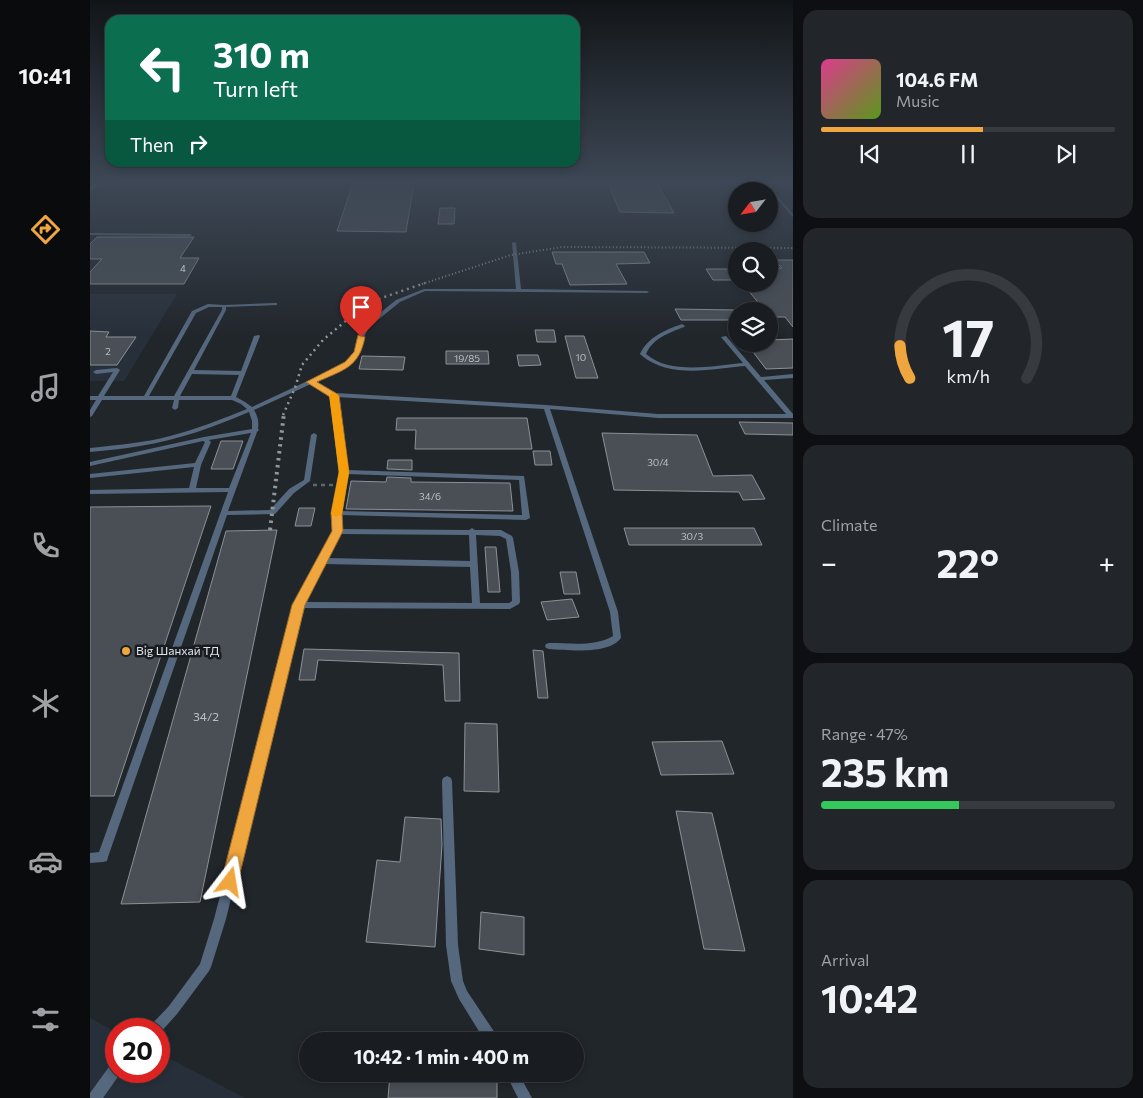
<!DOCTYPE html>
<html lang="en">
<head>
<meta charset="utf-8">
<style>
	body { margin:0; font-family:Commissioner,sans-serif; background:#222529; color:#f1f3f6; height:100vh; display:flex; flex-direction:column; font-size:19px; white-space:nowrap }
	* { box-sizing:border-box; margin:0 }
	p { font-size:16px; color:#9fa1a5 }
	.icon { flex:none; width:28px; height:28px; fill:none; stroke:currentColor; stroke-width:2; stroke-linecap:round; stroke-linejoin:round }
	.map { position:relative; flex:1; overflow:hidden }
	.sheet { display:flex; flex-direction:column; gap:10px; padding:10px; background:#0e0f12; width:350px }
	.sheet>* { flex:none }
	.top-card { position:absolute; left:15px; top:15px; width:475px; height:152px; border-radius:15px; box-shadow:0 2px 8px #0003,0 0 0 1px #373a3e; background:#0b6e4f; color:#fff; overflow:hidden }
	.needle { width:32px; rotate:239deg }
	.controls { position:absolute; left:638px; top:182px; display:grid; gap:10px }
	.controls a { display:grid; place-items:center; width:50px; height:50px; border-radius:50%; background:#191c20; box-shadow:0 2px 8px #0003,0 0 0 1px #373a3e; font-size:25px }
	.speed { position:absolute; left:15px; top:1018px; display:flex; gap:10px; font-size:25px; font-weight:700; text-align:center }
	.speed>* { display:grid; place-content:center; width:65px; height:65px; border-radius:50%; background:#191c20; box-shadow:0 2px 8px #0003,0 0 0 1px #373a3e; line-height:1 }
	.speed .limit { border:8px solid #d22; background:#fff; color:#111 }
	.pin { position:absolute; display:grid; place-items:center; width:42px; height:42px; color:#fff; margin:-51px -21px; border-radius:50% 50% 50% 0; rotate:-45deg; box-shadow:0 0 5px #0007 }
	.pin .icon { rotate:45deg }
	.me { position:absolute; width:55px; margin:-28px; rotate:14deg; stroke-linejoin:round; filter:drop-shadow(0 0 4px #0008) }
	.turn { display:flex; align-items:center; gap:18px; height:105px; padding:0 25px; font-size:22px }
	.turn .icon { width:65px; height:65px; stroke-width:2.5 }
	.turn b { display:block; font-size:35px; line-height:42px }
	.then { display:flex; align-items:center; height:48px; padding:0 25px; background:#0003; gap:10px; font-size:19px }
	.big { font-size:38px; font-weight:700; line-height:1.1 }
	.sheet .widget { flex:1; display:flex; flex-direction:column; justify-content:center; gap:8px; min-width:0; padding:0 18px; border-radius:15px; background:#222529 }
	.sheet .dial { align-items:center; gap:0 }
	.dial svg { height:130px; overflow:visible; fill:none; stroke:#373a3e; stroke-width:7; stroke-linecap:round; text-anchor:middle }
	.dial text { fill:#f1f3f6; stroke:none }
	.song { display:flex; align-items:center; gap:15px }
	.cover { width:60px; height:60px; border-radius:8px; background:linear-gradient(135deg,hsl(330 70% 55%),hsl(90 70% 35%)) }
	.played { height:5px; border-radius:2px; background:linear-gradient(90deg,#f0a63e 55%,#373a3e 55%) }
	.keys { display:flex; justify-content:space-around; direction:ltr }
	.heat { display:flex; justify-content:space-between; align-items:center; font-size:28px; direction:ltr }
	.charge { height:8px; border-radius:4px; background:linear-gradient(90deg,#34c759 47%,#373a3e 0) }
	.trip { position:absolute; left:209px; top:1032px; width:285px; height:50px; border-radius:25px; background:#191c20; box-shadow:0 2px 8px #0003,0 0 0 1px #373a3e; font-weight:700; line-height:50px; text-align:center }
	main { display:flex; flex:1; min-height:0 }
	.dock { display:flex; flex-direction:column; width:90px; justify-content:space-around; align-items:center; background:#0a0b0d; color:#9fa1a5 }
	.dock .icon { width:35px; height:35px }
	.dock .active { color:#f0a63e }
	.dock b { font-size:22px; color:#f1f3f6 }
	.map>svg:first-child { display:block }
</style>
</head>
<body>
<main>
<nav class="dock">
<b>10:41</b>
<svg class="icon active" aria-label="directions" viewBox="0 0 24 24"><path d="M12 3l9 9-9 9-9-9zM9 14v-3h6M13 9l2 2-2 2"/></svg>
<svg class="icon" aria-label="music" viewBox="0 0 24 24"><path d="M9 18V5l10-2v13"/><circle cx="6" cy="18" r="3"/><circle cx="16" cy="16" r="3"/></svg>
<svg class="icon" aria-label="phone" viewBox="0 0 24 24"><path d="M5 4h4l2 5-3 2q2 4 5 5l2-3 5 2v4C11 20 4 13 5 4z"/></svg>
<svg class="icon" aria-label="climate" viewBox="0 0 24 24"><path d="M12 3v18M4 7l16 10M4 17L20 7"/></svg>
<svg class="icon" aria-label="car" viewBox="0 0 24 24"><path d="M5 17H2v-5l4-1 3-4h7l3 4 3 1v5h-3M9 17h6M6 11h13"/><circle cx="7" cy="17" r="2"/><circle cx="17" cy="17" r="2"/></svg>
<svg class="icon" aria-label="filters" viewBox="0 0 24 24"><path d="M4 7h16M4 17h16"/><circle cx="9" cy="7" r="2"/><circle cx="15" cy="17" r="2"/></svg>
</nav>
<div class="map">
<svg width="703" height="1098" viewBox="0 0 703 1098">
	<rect width="100%" height="100%" fill="#21262b"/>
	<path fill="#27303a" d="M 0,294 L 87,294 L 34,381 L 0,381 Z
		M 0,1018 L 26,1032 L 26,1071 L 69,1071 L 69,1053 L 155,1098 L 0,1098 Z"/>
	<path fill="#494f55" stroke="#8b9198" d="M 263,183 L 324,183 L 316,232 L 247,231 Z
		M 518,183 L 567,183 L 584,213 L 530,212 Z
		M 350,208 L 365,208 L 364,224 L 348,224 Z
		M 7,237 L 104,237 L 90,258 L 109,258 L 94,284 L 0,284 L 0,272 L 12,259 L 0,259 L 0,244 Z
		M 462,252 L 554,252 L 560,263 L 526,264 L 537,284 L 480,285 L 472,264 L 466,264 Z
		M 684,260 L 703,260 L 703,327 L 695,317 L 679,317 L 679,311 L 675,311 L 653,284 L 679,284 L 679,268 L 692,268 Z
		M 616,269 L 646,269 L 646,280 L 623,280 Z
		M 585,309 L 646,310 L 646,320 L 591,320 Z
		M 445,330 L 464,330 L 466,342 L 447,342 Z
		M 0,331 L 19,332 L 16,337 L 46,337 L 27,365 L 0,365 Z
		M 475,336 L 494,336 L 508,378 L 486,378 Z
		M 703,339 L 703,368 L 676,369 L 657,344 L 679,344 L 679,340 Z
		M 356,351 L 398,351 L 399,364 L 356,364 Z
		M 427,355 L 448,355 L 451,365 L 429,366 Z
		M 272,356 L 315,357 L 313,370 L 269,369 Z
		M 307,418 L 437,418 L 442,449 L 325,449 L 326,430 L 306,430 Z
		M 649,422 L 703,423 L 703,435 L 655,434 Z
		M 512,433 L 607,435 L 623,476 L 662,475 L 675,499 L 653,500 L 649,492 L 524,490 Z
		M 131,441 L 153,441 L 143,469 L 121,469 Z
		M 443,451 L 460,451 L 462,465 L 445,465 Z
		M 298,460 L 322,460 L 322,470 L 297,469 Z
		M 297,477 L 321,478 L 321,482 L 420,483 L 423,511 L 256,509 L 261,481 L 296,482 Z
		M 121,506 L 24,796 L 0,796 L 0,507 Z
		M 209,508 L 225,508 L 221,526 L 205,526 Z
		M 534,528 L 664,528 L 672,545 L 539,545 Z
		M 187,530 L 110,902 L 31,904 L 136,531 Z
		M 395,547 L 406,547 L 410,592 L 398,592 Z
		M 470,572 L 486,572 L 490,594 L 474,594 Z
		M 482,599 L 489,617 L 457,620 L 451,602 Z
		M 214,649 L 369,653 L 370,701 L 355,701 L 353,665 L 228,660 L 225,680 L 209,680 Z
		M 443,650 L 453,651 L 458,698 L 448,698 Z
		M 375,723 L 407,724 L 409,792 L 374,791 Z
		M 632,741 L 644,774 L 571,775 L 562,742 Z
		M 586,811 L 622,813 L 655,951 L 614,949 Z
		M 315,817 L 351,819 L 352,845 L 345,947 L 276,942 L 287,860 L 310,862 Z
		M 391,912 L 434,917 L 434,955 L 389,949 Z
		M 300,1074 L 407,1074 L 407,1098 L 298,1098 Z"/>
	<g fill="none" stroke-linecap="round" stroke-linejoin="round">
		<path stroke="#61666a" stroke-width="2.5" stroke-dasharray="4 4" stroke-linecap="butt" d="M 223,485 L 243,485"/>
		<path fill="#55687e" fill-rule="evenodd" d="M 675,183 L 679,183 L 678,185 L 703,214 L 703,217 L 675,186 Z
			M 0,233 L 100,234 L 102,235 L 100,236 L 0,235 Z
			M 424,242 L 426,243 L 431,289 L 557,291 L 559,292 L 557,293 L 335,291 L 310,302 L 279,327 L 274,337 L 271,352 L 260,365 L 226,381 L 245,393 L 456,405 L 568,414 L 696,414 L 655,366 C 622,369 579,379 551,355 L 550,354 C 558,337 575,330 592,324 L 595,326 L 594,327 C 579,333 563,338 556,354 C 580,375 623,366 653,363 L 631,337 L 636,336 L 671,377 L 703,374 L 703,378 L 674,380 L 703,414 L 703,418 L 568,418 L 460,409 L 528,612 L 531,638 C 518,655 479,650 459,649 L 456,648 L 455,646 L 456,644 L 459,643 C 480,643 504,647 523,636 L 520,612 L 454,409 L 247,397 L 257,470 L 434,476 L 440,518 L 436,520 L 250,515 L 251,529 L 379,530 L 382,528 L 385,530 L 411,530 L 422,536 L 423,538 L 429,572 L 430,602 L 429,604 L 420,609 L 212,608 L 136,919 L 121,967 L 119,971 L 87,1014 L 69,1034 L 69,1029 L 59,1029 L 61,1025 L 79,1006 L 110,964 L 124,919 L 205,605 L 243,531 L 242,513 L 251,472 L 241,396 L 221,384 L 164,410 C 168,416 169,422 168,429 L 169,430 L 167,432 L 138,511 L 180,510 L 199,489 L 214,480 L 221,435 L 224,433 L 227,435 L 220,481 L 204,493 L 185,514 L 137,515 L 18,857 L 17,861 L 13,862 L 0,863 L 0,853 L 9,852 L 138,492 L 0,494 L 0,490 L 99,488 L 104,467 L 0,478 L 0,474 L 105,463 L 115,442 L 113,441 L 0,466 L 0,462 L 114,437 L 162,429 L 162,421 L 159,412 C 124,427 88,440 50,446 C 33,449 17,450 0,452 L 0,448 C 27,445 54,443 80,436 C 107,429 132,419 157,409 L 151,404 L 142,400 L 89,400 L 88,408 L 85,410 L 82,408 L 84,400 L 12,400 L 2,416 L 0,417 L 0,410 L 6,400 L 0,400 L 0,396 L 8,396 L 23,372 L 6,374 L 3,372 L 6,370 L 27,368 L 30,370 L 14,396 L 54,396 L 102,311 L 118,304 L 134,305 L 185,303 L 187,303 L 187,305 L 136,307 L 136,310 L 104,370 L 151,371 L 164,336 L 169,335 L 170,336 L 146,397 L 155,402 L 162,407 L 256,363 L 265,352 L 268,337 L 275,325 L 306,300 L 334,289 L 426,289 L 422,243 ZM 119,307 L 132,307 L 132,310 L 84,396 L 59,396 L 106,313 ZM 102,374 L 149,375 L 141,396 L 90,396 ZM 161,433 L 139,488 L 106,488 L 111,465 L 121,442 L 119,440 ZM 257,474 L 429,480 L 432,515 L 250,511 ZM 249,534 L 379,535 L 380,561 L 237,558 ZM 386,535 L 410,536 L 416,539 L 421,572 L 422,601 L 419,603 L 390,603 ZM 234,564 L 380,567 L 382,603 L 215,602 Z
			M 357,776 L 361,778 L 362,781 L 368,945 L 373,981 L 377,991 L 407,1036 L 408,1041 L 395,1041 L 369,999 L 361,981 L 356,945 L 352,781 L 353,778 Z
			M 26,1063 L 26,1071 L 32,1071 L 13,1098 L 0,1098 L 0,1093 L 21,1064 Z
			M 416,1074 L 429,1074 L 442,1098 L 428,1098 Z"/>
		<path fill="#6e8eb1" fill-rule="evenodd" d="M 3,183 L 10,183 L 0,192 L 0,187 Z"/>
		<path stroke="#92979a" stroke-width="2" stroke-dasharray="1 2.5" stroke-linecap="butt" d="M 332,284 L 421,255 L 472,247 L 703,248"/>
		<path stroke="#92979a" stroke-width="2.5" stroke-dasharray="2 4" stroke-linecap="butt" d="M 193,415 L 205,388 L 212,365 L 233,340 L 277,303 L 335,283"/>
		<path stroke="#92979a" stroke-width="4" stroke-dasharray="2.5 4.5" stroke-linecap="butt" d="M 180,530 L 194,413"/>
	</g>
	<linearGradient id="sky" x2="0" y2="1"><stop stop-color="#121518"/><stop offset="0.54" stop-color="#3d4755"/><stop offset="1" stop-color="#3d4755" stop-opacity="0"/></linearGradient>
	<rect width="703" height="337" fill="url(#sky)"/>
	<path fill="#f0a63e" stroke="#9c6c28" d="M 268,335 L 275,337 C 269,368 253,370 227,382 L 249,395 L 259,472 L 252,513 L 253,531 L 215,605 L 148,882 L 146,888 L 140,890 L 134,888 L 131,882 L 202,605 L 242,531 L 241,513 L 249,472 L 240,397 L 216,382 L 255,362 L 264,352 Z"/>
	<path fill="#f59e0b" d="M 243,392 L 248,395 L 259,472 L 252,514 L 246,517 L 241,514 L 249,472 L 239,395 Z"/>
	<circle fill="#f0a63e" stroke="#181c21" stroke-width="2" cx="36" cy="651" r="5"/>
	<g text-anchor="middle" stroke-width="5" stroke-linejoin="round" paint-order="stroke">
		<g font-size="10" fill="#babfc2">
			<text x="93" y="272">4</text>
			<text x="18" y="355">2</text>
			<text x="491" y="361">10</text>
			<text x="377" y="362">19/85</text>
			<text x="568" y="466">30/4</text>
			<text x="340" y="500">34/6</text>
			<text x="602" y="540">30/3</text>
		</g>
		<g font-size="12" fill="#e0e4e7" stroke="#181c21" text-anchor="start">
			<text x="46" y="655">Big Шанхай ТД</text>
		</g>
		<g font-size="12" fill="#babfc2">
			<text x="116" y="721">34/2</text>
		</g>
	</g>
</svg>
<div class="controls">
<a><svg class="needle" viewBox="-14 -14 28 28"><path d="M0-13l5 13h-10z" fill="#e53935"/><path d="M0 13l5-13h-10z" fill="#9fa1a5"/></svg></a>
<a><svg class="icon" aria-label="search" viewBox="0 0 24 24"><circle cx="10" cy="10" r="6"/><path d="M15 15l6 6"/></svg></a>
<a><svg class="icon" aria-label="layers" viewBox="0 0 24 24"><path d="M12 4l9 5-9 5-9-5zM3 14l9 5 9-5"/></svg></a>
</div>
<div class="speed"><div class="limit">20</div></div>
<div class="pin" style="left:271px;top:337px;background:#d93025"><svg class="icon" aria-label="arrive" viewBox="0 0 24 24"><path d="M6 21V4h12l-3 4 3 4H6"/></svg></div>
<svg class="me" style="left:140px;top:882px" viewBox="-20 -20 40 40"><path d="M0-17L14 15 0 8-14 15z" fill="#f0a63e" stroke="#fff" stroke-width="4"/></svg>
<div class="trip">10:42 · 1 min · 400 m</div>
<div class="top-card">
<div class="turn"><svg class="icon" aria-label="left" viewBox="0 0 24 24"><path d="M17 20v-9H6M10 6l-5 5 5 5"/></svg><div><b>310 m</b>Turn left</div></div>
<div class="then">Then<svg class="icon" aria-label="right" viewBox="0 0 24 24"><path d="M7 20v-9h11M14 6l5 5-5 5"/></svg></div>
</div>
</div>
<section class="sheet">
<div class="widget">
<div class="song"><i class="cover"></i><div><b>104.6 FM</b><p>Music</p></div></div>
<div class="played"></div>
<div class="keys"><svg class="icon" aria-label="previous" viewBox="0 0 24 24"><path d="M18 5L8 12l10 7zM5 5v14"/></svg><svg class="icon" aria-label="pause" viewBox="0 0 24 24"><path d="M8 5v14M16 5v14"/></svg><svg class="icon" aria-label="next" viewBox="0 0 24 24"><path d="M6 5l10 7-10 7zM19 5v14"/></svg></div>
</div>
<div class="widget dial"><svg viewBox="0 0 100 80">
<path d="M14 69A42 42 0 1 1 86 69"/>
<path d="M14 69A42 42 0 0 1 8 49" stroke="#f0a63e"/>
<text x="50" y="56" font-size="32" font-weight="700">17</text>
<text x="50" y="72" font-size="11">km/h</text>
</svg></div>
<div class="widget"><p>Climate</p>
<div class="heat"><a>−</a><b class="big">22°</b><a>+</a></div>
</div>
<div class="widget"><p>Range · 47%</p><b class="big">235 km</b><div class="charge"></div></div>
<div class="widget"><p>Arrival</p><b class="big">10:42</b></div>
</section>
</main>
</body>
</html>
